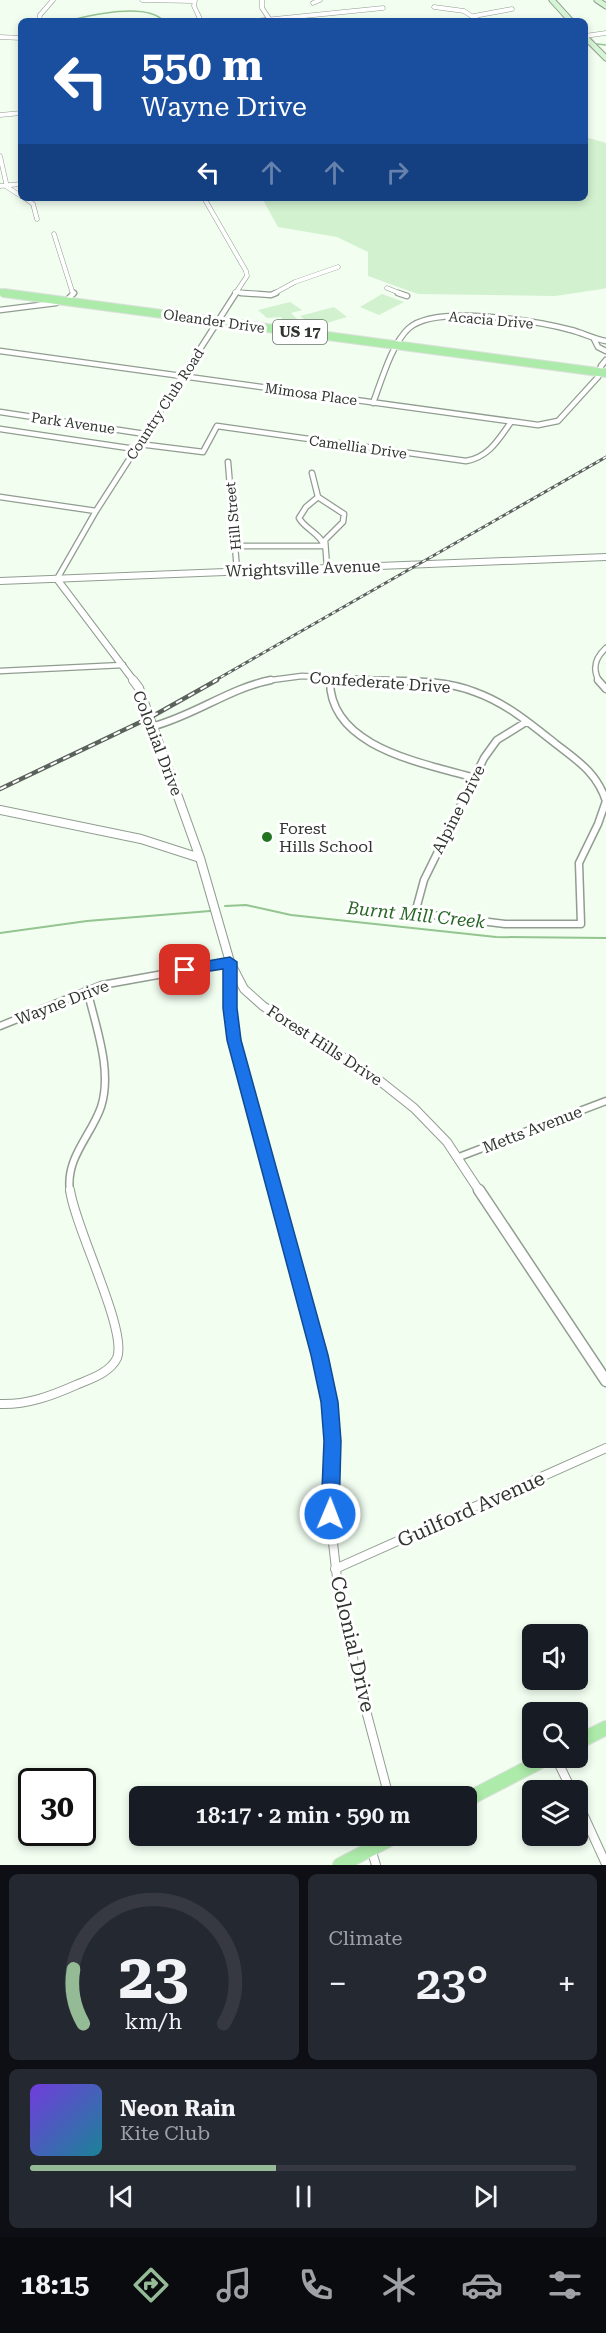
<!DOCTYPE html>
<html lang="en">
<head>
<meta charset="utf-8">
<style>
	body { margin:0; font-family:"Roboto Serif",serif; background:#242831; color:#f1f3f6; height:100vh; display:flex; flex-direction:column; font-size:22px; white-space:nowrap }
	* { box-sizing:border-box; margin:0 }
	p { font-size:20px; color:#9ea1a6 }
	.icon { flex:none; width:33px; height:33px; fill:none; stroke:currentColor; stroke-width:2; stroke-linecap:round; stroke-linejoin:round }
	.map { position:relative; height:1865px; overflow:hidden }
	.side { display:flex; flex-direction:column; gap:9px; padding:9px; background:#0d0f14; flex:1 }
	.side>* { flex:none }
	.top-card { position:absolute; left:18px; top:18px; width:570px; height:183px; border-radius:9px; box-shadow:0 3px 9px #0003; background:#1a4fa0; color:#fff; overflow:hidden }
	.controls { position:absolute; left:522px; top:1624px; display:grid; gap:12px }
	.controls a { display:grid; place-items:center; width:66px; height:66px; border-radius:9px; background:#171b24; box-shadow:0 3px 9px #0003; font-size:30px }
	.speed { position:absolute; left:18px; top:1768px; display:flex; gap:12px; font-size:30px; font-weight:700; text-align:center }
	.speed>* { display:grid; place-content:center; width:78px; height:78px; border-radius:50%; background:#171b24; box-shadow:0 3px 9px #0003; line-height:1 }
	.speed .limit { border:3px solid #111; border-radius:9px; background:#fff; color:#111 }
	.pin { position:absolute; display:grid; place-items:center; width:51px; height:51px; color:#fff; margin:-26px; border-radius:12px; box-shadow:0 3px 9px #0006 }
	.me { position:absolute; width:66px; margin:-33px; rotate:1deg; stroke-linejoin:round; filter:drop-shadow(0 0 4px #0008) }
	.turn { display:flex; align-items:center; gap:21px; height:126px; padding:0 24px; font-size:27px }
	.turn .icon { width:78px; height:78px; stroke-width:2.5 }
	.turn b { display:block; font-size:42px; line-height:51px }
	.lanes { display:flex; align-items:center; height:57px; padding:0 24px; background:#0003; justify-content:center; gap:30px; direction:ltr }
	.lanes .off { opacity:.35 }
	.big { font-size:45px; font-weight:600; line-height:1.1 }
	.side .tile { flex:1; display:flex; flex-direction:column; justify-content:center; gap:9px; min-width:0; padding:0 21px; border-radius:9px; background:#242831 }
	.side .dial { align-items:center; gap:0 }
	.dial svg { height:156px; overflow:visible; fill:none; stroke:#363941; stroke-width:7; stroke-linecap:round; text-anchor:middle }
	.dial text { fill:#f1f3f6; stroke:none }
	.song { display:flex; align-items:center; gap:18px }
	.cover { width:72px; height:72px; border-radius:9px; background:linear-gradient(135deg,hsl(260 70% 55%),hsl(190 70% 35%)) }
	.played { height:6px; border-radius:3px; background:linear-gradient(90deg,#94ba96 45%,#363941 45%) }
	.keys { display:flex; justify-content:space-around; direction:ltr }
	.heat { display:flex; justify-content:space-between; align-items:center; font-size:33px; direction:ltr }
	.side .tiles { flex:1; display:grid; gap:9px; grid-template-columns:1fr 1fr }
	.tile:last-child { grid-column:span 2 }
	.trip { position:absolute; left:129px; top:1786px; width:348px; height:60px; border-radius:9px; background:#171b24; box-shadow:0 3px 9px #0003; font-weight:600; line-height:60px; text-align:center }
	.menu { display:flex; height:96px; justify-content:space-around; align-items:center; background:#090b0e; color:#9ea1a6 }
	.menu .icon { width:42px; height:42px }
	.menu .active { color:#94ba96 }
	.menu b { font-size:27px; color:#f1f3f6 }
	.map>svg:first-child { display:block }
</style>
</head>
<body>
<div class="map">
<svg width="606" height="1865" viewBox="0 0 606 1865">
	<rect width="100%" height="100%" fill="#f1fef0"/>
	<path fill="#d2f1cf" d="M 585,137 L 606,143 L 606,288 L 602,289 L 555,296 L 418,294 L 368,276 L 368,252 L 337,237 L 278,227 L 262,198 L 585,198 Z
		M 382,294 L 404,302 L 379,315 L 360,307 Z
		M 290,302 L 302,310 L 291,313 L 297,319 L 285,322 L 281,318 L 282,317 L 267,318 L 258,310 Z
		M 334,307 L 347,317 L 313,327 L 300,316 Z"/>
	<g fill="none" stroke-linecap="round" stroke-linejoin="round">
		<path stroke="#94c490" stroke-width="1.5" d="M 67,21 C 92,15 145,2 164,21
			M 597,44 L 606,45"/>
		<path stroke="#94c490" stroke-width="2" d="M 225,906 L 246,905 L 291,915 L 496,937 L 606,938
			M 0,933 L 87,921 L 210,911"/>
		<defs>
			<path id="minor-far3" d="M 142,0 L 194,1
				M 195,0 L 194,6 L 201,21
				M 262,0 L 262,8 L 270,20
				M 313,3 L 320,0
				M 434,7 L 464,11 L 479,21
				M 474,16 L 512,9
				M 39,21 L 40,15 L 53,0
				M 255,21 L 383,8
				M 585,36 L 606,33
				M 0,37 L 21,38
				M 0,115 L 21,113
				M 0,156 L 7,187 L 21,196
				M 0,186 L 21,184
				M 25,198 L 33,204 L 37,219
				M 204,198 L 246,271 L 247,276 L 235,294
				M 54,234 L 73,294
				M 387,288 L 402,294
				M 235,292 L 259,294
				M 273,294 L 295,282 L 338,267"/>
			<path id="minor-far2" d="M 241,293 L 271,295 L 276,293
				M 398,293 L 407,296
				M 66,301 L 74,293
				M 0,310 L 56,303
				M 594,339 L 598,347 L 606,351
				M 0,351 L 538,425 L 558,421 L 598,377 L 601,366 L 606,360
				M 373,403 C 381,382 392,343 409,328 C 436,304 537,321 571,330 C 583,333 594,339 606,341
				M 0,412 L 145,434
				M 0,429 L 135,449
				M 139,444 L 203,452 L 217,426 L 466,461 C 489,457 498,440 511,422
				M 228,462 L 237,570
				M 312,473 L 318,497 L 344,514 L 343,522 L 325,540 L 327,567
				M 0,497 L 96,511
				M 235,546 L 324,546 C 321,534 305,529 299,518 L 306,507 L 318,497
				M 57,579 L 96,511 L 236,293
				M 0,671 L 123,665
				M 264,681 L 302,676 L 401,681
				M 330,681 L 330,678
				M 599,681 C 592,668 595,658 606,648"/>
			<path id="minor-far1" d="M 330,680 C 329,748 424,763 475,778
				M 362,680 C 399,682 439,678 475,692 C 506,703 531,724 556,744 C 578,761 597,773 606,801
				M 598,680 L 606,689
				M 526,722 L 497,740 L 484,758 L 424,880 L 415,913 L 505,924 L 581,924 L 579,863 L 598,824 L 606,801
				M 154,726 C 195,715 230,688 271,680
				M 0,1026 L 102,985 L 230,962 L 230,1008 L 234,1040 L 274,1192
				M 459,1157 L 606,1101
				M 70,1192 C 65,1158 91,1136 101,1107 C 113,1070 95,1025 87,989"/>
			<path id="minor" d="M 274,1190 L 325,1382 L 330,1423 L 331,1525 L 337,1578 L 356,1673 L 389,1797
				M 0,1404 C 27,1405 51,1396 76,1385 C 90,1379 110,1373 117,1358 C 128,1331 75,1228 70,1190
				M 335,1569 L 606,1448
				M 556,1758 L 572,1791
				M 578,1803 L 606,1864
				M 371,1849 L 376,1865"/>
			<path id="tertiary-far2" d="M 57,579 L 134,681
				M 0,581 L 606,557"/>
			<path id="tertiary-far1" d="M 133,680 L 139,688 L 200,858
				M 0,810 L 141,839 L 200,858 L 230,962 L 244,989 L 263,1006 L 380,1081 L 414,1108 L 447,1142 L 480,1192"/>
			<path id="tertiary" d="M 479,1190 L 606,1381"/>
			<path id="secondary" d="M 552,0 L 571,21
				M 597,0 L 606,6
				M 585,37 L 606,58"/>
			<path id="primary-far2" d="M 0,292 L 15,294"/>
			<path id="primary-far1" d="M 4,293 L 606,373"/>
			<path id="primary" d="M 578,1742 L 606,1728
				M 466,1800 L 547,1758
				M 340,1865 L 396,1836"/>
		</defs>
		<use href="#minor-far3" stroke="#929d91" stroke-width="5"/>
		<use href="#minor-far2" stroke="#929d91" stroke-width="7"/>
		<use href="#minor-far1" stroke="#929d91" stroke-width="9"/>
		<use href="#minor" stroke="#929d91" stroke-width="10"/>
		<use href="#tertiary-far2" stroke="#929d91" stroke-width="8"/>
		<use href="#tertiary-far1" stroke="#929d91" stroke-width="10"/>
		<use href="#tertiary" stroke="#929d91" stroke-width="13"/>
		<use href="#secondary" stroke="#929d91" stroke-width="7"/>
		<use href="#primary-far2" stroke="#dedfde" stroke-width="8"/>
		<use href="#primary-far1" stroke="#dedfde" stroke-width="10"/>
		<use href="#primary" stroke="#dedfde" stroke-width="16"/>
		<use href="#minor-far3" stroke="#fff" stroke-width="4"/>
		<use href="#minor-far2" stroke="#fff" stroke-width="4.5"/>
		<use href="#minor-far1" stroke="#fff" stroke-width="6"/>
		<use href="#minor" stroke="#fff" stroke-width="8"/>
		<use href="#tertiary-far2" stroke="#fff" stroke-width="6"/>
		<use href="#tertiary-far1" stroke="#fff" stroke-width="8"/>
		<use href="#tertiary" stroke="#fff" stroke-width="10"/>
		<use href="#secondary" stroke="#d6f5d5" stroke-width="5"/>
		<use href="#primary-far2" stroke="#adebaa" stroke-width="6"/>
		<use href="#primary-far1" stroke="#adebaa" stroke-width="8"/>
		<use href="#primary" stroke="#adebaa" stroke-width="14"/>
		<defs>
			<path id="rail-far1" d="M 214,681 L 606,457"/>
			<path id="rail" d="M 0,789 L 151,717 L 217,680"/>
		</defs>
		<use href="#rail-far1" stroke="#5b625b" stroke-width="3"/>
		<use href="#rail" stroke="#5b625b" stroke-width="4.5"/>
		<use href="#rail-far1" stroke="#fff" stroke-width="1.5" stroke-dasharray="4" stroke-linecap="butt"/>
		<use href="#rail" stroke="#fff" stroke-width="2" stroke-dasharray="7" stroke-linecap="butt"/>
	</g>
	<path fill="#1a73e8" stroke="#114b97" stroke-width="1.5" d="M 230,957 L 237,962 L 237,1008 L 241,1040 L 328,1355 L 338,1402 L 341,1441 L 339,1514 L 337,1520 L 330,1522 L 324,1520 L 321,1514 L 324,1441 L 321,1402 L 311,1355 L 227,1040 L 223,1008 L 223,969 L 185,975 L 178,970 L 185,965 Z"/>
	<circle fill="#227520" stroke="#fff" stroke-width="2" cx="267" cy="837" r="6"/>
	<g text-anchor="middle" stroke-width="6" stroke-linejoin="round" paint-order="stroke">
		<g font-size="14" fill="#303530" stroke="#fff">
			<text transform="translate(491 320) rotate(5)" y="5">Acacia Drive</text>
			<text transform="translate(214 321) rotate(8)" y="5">Oleander Drive</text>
			<text transform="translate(311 394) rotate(8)" y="5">Mimosa Place</text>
			<text transform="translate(165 404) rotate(-57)" y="5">Country Club Road</text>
			<text transform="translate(73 423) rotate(8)" y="5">Park Avenue</text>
			<text transform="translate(358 447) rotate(8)" y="5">Camellia Drive</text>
			<text transform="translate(233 516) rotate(-95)" y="5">Hill Street</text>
		</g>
		<rect fill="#fff" stroke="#6e726e" stroke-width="1.5" x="273" y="320" width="54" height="24" rx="4.5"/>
		<g font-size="15" font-weight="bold" fill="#303530">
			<text x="300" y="337">US 17</text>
		</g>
		<g font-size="16" fill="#303530" stroke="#fff">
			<text transform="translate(303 568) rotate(-2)" y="6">Wrightsville Avenue</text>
			<text transform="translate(380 682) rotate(4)" y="6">Confederate Drive</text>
			<text transform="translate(158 743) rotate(69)" y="6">Colonial Drive</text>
			<text transform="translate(458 809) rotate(-63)" y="6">Alpine Drive</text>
			<text transform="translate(62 1002) rotate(-21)" y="6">Wayne Drive</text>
			<text transform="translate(325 1045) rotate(33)" y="6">Forest Hills Drive</text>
			<text transform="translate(532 1129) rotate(-21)" y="6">Metts Avenue</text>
		</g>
		<g font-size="16" fill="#303530" stroke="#fff" text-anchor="start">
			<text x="279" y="834">Forest<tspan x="279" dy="18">Hills School</tspan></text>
		</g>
		<g font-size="18" font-style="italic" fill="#296726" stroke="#fff">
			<text transform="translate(416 915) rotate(6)" y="6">Burnt Mill Creek</text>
		</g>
		<g font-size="20" fill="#303530" stroke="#fff">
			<text transform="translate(471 1509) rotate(-24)" y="7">Guilford Avenue</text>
			<text transform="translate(353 1644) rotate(77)" y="7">Colonial Drive</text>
		</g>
	</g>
</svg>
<div class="controls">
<a><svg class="icon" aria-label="sound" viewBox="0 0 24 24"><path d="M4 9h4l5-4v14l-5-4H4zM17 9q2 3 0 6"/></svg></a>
<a><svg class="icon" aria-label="search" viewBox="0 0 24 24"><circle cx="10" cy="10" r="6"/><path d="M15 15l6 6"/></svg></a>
<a><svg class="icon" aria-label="layers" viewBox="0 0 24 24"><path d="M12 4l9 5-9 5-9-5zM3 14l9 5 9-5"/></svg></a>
</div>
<div class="speed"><div class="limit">30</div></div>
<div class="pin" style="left:185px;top:970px;background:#d93025"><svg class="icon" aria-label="arrive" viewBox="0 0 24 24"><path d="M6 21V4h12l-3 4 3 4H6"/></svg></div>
<svg class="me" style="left:330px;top:1514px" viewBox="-20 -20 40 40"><circle r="17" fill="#1a73e8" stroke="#fff" stroke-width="3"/><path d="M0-11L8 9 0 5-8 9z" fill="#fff"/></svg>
<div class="trip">18:17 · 2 min · 590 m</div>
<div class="top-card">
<div class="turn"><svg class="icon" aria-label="left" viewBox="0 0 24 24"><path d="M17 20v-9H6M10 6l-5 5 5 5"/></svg><div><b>550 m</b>Wayne Drive</div></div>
<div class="lanes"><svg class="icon" aria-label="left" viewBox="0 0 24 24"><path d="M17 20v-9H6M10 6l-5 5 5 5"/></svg><svg class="icon off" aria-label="ahead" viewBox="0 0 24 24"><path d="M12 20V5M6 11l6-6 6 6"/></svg><svg class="icon off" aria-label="ahead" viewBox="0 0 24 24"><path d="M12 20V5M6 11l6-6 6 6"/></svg><svg class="icon off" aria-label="right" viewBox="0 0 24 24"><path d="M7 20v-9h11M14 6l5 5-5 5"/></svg></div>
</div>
</div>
<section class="side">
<div class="tiles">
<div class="tile dial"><svg viewBox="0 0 100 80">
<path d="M14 69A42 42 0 1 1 86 69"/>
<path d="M14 69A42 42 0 0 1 9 41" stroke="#94ba96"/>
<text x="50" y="56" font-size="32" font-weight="700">23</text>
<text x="50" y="72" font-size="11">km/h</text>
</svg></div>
<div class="tile"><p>Climate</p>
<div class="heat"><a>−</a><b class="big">23°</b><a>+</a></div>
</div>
<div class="tile">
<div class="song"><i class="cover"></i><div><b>Neon Rain</b><p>Kite Club</p></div></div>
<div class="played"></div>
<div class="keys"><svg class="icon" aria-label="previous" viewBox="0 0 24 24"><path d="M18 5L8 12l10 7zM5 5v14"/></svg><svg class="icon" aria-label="pause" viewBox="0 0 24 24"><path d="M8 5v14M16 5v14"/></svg><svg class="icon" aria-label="next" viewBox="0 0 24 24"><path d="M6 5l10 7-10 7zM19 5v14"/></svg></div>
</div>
</div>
</section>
<nav class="menu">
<b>18:15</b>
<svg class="icon active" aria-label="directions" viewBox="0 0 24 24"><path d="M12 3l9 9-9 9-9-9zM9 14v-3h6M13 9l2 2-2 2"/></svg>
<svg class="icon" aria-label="music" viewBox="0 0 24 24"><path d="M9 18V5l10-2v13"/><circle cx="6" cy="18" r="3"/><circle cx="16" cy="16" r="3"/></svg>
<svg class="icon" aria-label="phone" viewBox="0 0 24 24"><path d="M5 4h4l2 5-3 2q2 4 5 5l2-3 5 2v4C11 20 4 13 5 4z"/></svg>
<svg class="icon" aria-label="climate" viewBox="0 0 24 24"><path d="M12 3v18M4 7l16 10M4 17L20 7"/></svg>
<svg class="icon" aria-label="car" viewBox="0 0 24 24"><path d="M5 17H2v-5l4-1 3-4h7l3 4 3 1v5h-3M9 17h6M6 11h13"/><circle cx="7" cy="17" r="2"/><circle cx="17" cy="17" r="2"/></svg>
<svg class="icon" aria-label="filters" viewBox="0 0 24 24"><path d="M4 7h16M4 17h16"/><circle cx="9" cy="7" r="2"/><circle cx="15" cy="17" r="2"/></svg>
</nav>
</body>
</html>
